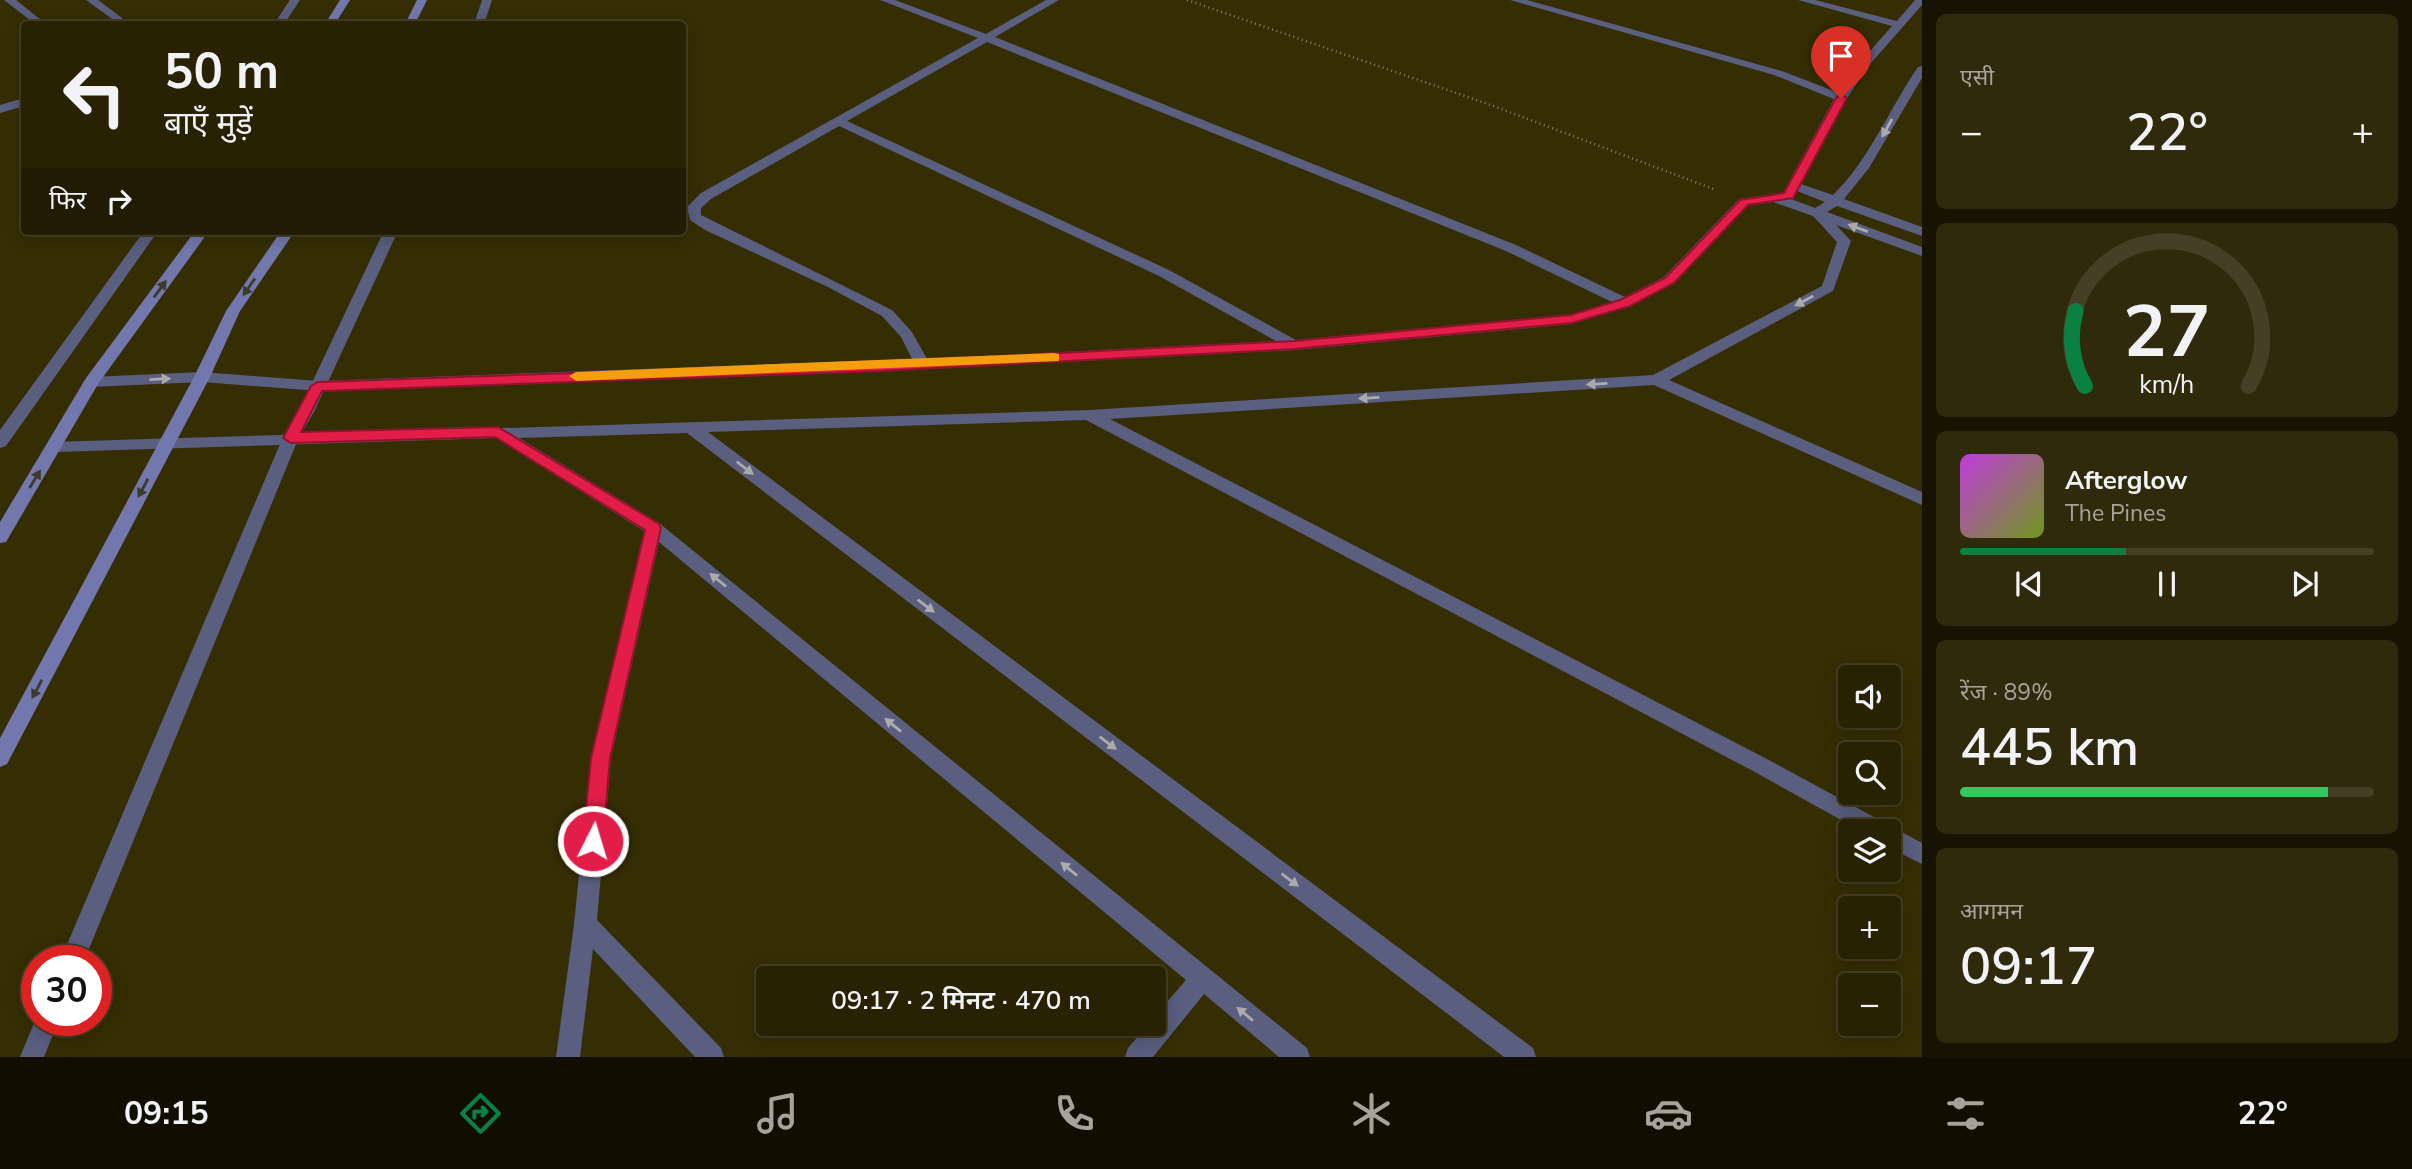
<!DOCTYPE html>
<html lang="hi">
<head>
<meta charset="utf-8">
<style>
	body { margin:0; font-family:"Nunito Sans","Noto Sans Devanagari",sans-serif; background:#302a0d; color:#f1f3f6; height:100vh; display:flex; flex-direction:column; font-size:26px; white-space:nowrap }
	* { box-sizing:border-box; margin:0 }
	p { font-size:23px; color:#a5a49a }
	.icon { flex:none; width:38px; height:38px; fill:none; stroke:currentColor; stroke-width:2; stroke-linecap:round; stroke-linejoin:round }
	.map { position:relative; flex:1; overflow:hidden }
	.sheet { display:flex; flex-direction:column; gap:14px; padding:14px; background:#161302; width:490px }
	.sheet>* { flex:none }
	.hud { position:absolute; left:21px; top:21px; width:665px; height:214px; border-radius:7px; box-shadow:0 4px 18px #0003,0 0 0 2px #443f25; background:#282203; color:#f1f3f6; overflow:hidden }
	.controls { position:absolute; left:1838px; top:665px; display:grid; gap:14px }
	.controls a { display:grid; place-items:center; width:63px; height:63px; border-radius:7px; background:#282203; box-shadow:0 4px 18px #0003,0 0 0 2px #443f25; font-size:35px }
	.speed { position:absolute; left:21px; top:945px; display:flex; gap:14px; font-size:35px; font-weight:700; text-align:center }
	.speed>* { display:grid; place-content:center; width:91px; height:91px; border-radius:50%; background:#282203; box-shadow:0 4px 18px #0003,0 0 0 2px #443f25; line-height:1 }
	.speed .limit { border:10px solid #d22; background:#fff; color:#111 }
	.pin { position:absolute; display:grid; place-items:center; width:60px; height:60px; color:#fff; margin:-72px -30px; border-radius:50% 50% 50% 0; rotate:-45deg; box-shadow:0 0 7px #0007 }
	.pin .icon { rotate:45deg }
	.me { position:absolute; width:77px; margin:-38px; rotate:5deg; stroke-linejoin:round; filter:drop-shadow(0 0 5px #0008) }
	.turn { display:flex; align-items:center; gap:24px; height:147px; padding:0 28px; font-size:32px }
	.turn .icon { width:91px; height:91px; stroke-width:2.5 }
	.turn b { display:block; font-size:49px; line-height:60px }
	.then { display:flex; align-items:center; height:66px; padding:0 28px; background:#0003; gap:14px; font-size:26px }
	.big { font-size:52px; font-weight:600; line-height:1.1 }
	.sheet .widget { flex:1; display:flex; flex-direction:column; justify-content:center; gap:10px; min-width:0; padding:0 24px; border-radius:10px; background:#302a0d }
	.sheet .dial { align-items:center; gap:0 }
	.dial svg { height:182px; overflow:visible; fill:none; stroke:#443f25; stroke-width:7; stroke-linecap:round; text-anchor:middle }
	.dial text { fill:#f1f3f6; stroke:none }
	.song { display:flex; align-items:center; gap:21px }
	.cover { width:84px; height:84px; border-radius:10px; background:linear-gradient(135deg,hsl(290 70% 55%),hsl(80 70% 35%)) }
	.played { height:7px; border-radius:4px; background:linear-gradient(90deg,#0b8043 40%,#443f25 40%) }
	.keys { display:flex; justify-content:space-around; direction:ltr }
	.heat { display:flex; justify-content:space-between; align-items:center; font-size:38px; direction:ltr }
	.charge { height:10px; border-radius:5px; background:linear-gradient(90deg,#34c759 89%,#443f25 0) }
	.trip { position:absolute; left:756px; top:966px; width:410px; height:70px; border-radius:7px; background:#282203; box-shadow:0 4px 18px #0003,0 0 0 2px #443f25; font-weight:600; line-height:70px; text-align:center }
	.menu { display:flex; height:112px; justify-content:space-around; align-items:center; background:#100e01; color:#a5a49a }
	.menu .icon { width:49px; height:49px }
	.menu .current { color:#0b8043 }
	.menu b { font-size:32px; color:#f1f3f6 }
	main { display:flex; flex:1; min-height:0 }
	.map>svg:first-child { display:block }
</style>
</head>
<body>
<main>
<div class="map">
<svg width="1922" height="1057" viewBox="0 0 1922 1057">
	<rect width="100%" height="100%" fill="#352e04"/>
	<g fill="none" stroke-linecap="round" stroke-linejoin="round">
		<path stroke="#888262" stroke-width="2.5" stroke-dasharray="1 3.5" stroke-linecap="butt" d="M 1187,0 L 1488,104 L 1716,190"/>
		<path fill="#5a5e7f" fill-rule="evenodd" d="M 482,0 L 492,0 L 484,24 L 474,24 Z
			M 384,231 L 398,231 L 314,412 L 299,437 L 84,961 L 60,961 L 283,437 L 298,412 Z
			M 37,1016 L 37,1020 L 59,1020 L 44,1057 L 20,1057 Z"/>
		<path fill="#5a5e7f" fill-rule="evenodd" d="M 4,0 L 16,0 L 46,24 L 35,24 Z
			M 86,0 L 98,0 L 130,24 L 119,24 Z
			M 290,0 L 300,0 L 284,24 L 274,24 Z
			M 880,0 L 895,0 L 986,34 L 1046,0 L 1059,0 L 995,37 L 1516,245 L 1625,297 L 1664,277 L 1739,199 L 1783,193 L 1834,99 L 1774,75 L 1510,0 L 1527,0 L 1782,71 L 1839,93 L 1863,59 L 1892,26 L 1798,0 L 1815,0 L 1897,21 L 1915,0 L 1922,0 L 1922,5 L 1871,63 L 1847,98 L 1801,184 L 1833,195 C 1870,159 1889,109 1918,67 L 1922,66 L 1922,78 L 1869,168 L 1844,199 L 1922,227 L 1922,236 L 1837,206 L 1827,212 L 1922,247 L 1922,256 L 1836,225 L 1851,241 L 1833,291 L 1669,380 L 1922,492 L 1922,505 L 1654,385 L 1110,419 L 1767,759 L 1922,843 L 1922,864 L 1888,847 L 1888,831 L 1861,831 L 1753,771 L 1086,420 L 708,432 L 1533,1048 L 1536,1057 L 1504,1057 L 687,433 L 519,438 L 659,523 L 1307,1048 L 1310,1057 L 1279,1057 L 1204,994 L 1153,1057 L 1125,1057 L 1128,1048 L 1149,1024 L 1153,1024 L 1153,1018 L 1186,980 L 659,542 L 611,758 L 597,920 L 721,1048 L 724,1057 L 695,1057 L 593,949 L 580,1057 L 556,1057 L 574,924 L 591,758 L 644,531 L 496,438 L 56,452 L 48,446 L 50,442 L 1089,410 L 1653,375 L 1822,286 L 1837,242 L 1813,216 L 1773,202 L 1748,205 L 1674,283 L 1630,306 L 1571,324 L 1294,350 L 922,369 L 318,391 L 202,382 L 91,387 L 83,382 L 91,377 L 202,372 L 318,381 L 912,359 L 901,337 L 882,316 L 828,287 L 705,230 L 690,220 L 687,207 L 701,193 L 978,38 ZM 987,42 L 1506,251 L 1612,302 L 1570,315 L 1296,340 L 1169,270 L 847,121 ZM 839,126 L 1159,276 L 1276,341 L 927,359 L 912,332 L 892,310 L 701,215 L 701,208 L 711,199 ZM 1797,191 L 1825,202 L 1815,208 L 1791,199 Z
			M 24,98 L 24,106 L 0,113 L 0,105 Z
			M 144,231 L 158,231 L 6,446 L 0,448 L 0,430 Z"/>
		<path fill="#7278ad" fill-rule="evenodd" d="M 340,0 L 350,0 L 335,24 L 325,24 Z
			M 417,0 L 427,0 L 415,24 L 405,24 Z
			M 195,231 L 209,231 L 98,384 L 6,542 L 0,543 L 0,522 L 86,378 Z
			M 281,231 L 295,231 L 240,311 L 210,377 L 7,764 L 0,767 L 0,738 L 194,377 L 226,311 Z"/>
	</g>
	<defs><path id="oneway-solid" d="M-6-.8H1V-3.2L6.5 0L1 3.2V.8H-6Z" transform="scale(1.75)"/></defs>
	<g fill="#acabac">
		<use href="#oneway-solid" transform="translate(1887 128) rotate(119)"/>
		<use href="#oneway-solid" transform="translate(1858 228) rotate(-160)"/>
		<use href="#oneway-solid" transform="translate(1804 301) rotate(152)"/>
		<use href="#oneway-solid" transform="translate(160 379) rotate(-3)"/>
		<use href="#oneway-solid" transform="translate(1597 384) rotate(177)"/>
		<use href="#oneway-solid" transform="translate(1369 398) rotate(177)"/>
		<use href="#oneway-solid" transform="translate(745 468) rotate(38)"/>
		<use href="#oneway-solid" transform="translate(718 580) rotate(-141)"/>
		<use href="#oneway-solid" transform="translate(926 606) rotate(37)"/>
		<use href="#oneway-solid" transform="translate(893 725) rotate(-141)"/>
		<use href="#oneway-solid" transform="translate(1108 743) rotate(37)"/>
		<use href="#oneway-solid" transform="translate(1069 869) rotate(-141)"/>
		<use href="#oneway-solid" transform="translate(1290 880) rotate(37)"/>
		<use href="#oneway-solid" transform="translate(1245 1014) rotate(-140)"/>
	</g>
	<g fill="#3d392b">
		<use href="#oneway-solid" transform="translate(249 287) rotate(125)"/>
		<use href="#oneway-solid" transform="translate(160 289) rotate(-54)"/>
		<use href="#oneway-solid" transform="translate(35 479) rotate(-59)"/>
		<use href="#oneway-solid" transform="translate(143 488) rotate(118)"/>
		<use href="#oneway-solid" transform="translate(37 689) rotate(118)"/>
	</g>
	<path fill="#e11d48" stroke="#92132f" stroke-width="2" d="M 1841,94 L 1847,98 L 1793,198 L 1748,205 L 1674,283 L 1630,306 L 1572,323 L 1294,349 L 881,371 L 322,391 L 301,432 L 498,427 L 659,524 L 661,528 L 610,758 L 603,841 L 600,848 L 593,850 L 586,848 L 583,841 L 591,758 L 645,530 L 495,437 L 291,443 L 283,438 L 311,386 L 318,382 L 881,362 L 1294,341 L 1571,315 L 1620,300 L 1665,278 L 1740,200 L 1784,193 L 1836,98 Z"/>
	<path fill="#f59e0b" d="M 1054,353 L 1059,354 L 1059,361 L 576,381 L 569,376 L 576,372 Z"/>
</svg>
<div class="controls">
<a><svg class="icon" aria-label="sound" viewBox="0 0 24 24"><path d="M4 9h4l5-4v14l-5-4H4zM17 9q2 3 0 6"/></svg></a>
<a><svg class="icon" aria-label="search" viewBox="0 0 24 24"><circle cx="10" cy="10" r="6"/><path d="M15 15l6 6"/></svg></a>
<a><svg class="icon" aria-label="layers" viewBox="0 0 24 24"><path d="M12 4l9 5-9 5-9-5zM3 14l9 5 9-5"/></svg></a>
<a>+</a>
<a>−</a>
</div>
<div class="speed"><div class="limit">30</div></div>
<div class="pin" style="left:1841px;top:98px;background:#d93025"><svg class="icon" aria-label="arrive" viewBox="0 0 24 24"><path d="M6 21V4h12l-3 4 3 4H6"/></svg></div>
<svg class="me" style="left:593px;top:841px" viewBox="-20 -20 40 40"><circle r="17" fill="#e11d48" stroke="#fff" stroke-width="3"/><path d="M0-11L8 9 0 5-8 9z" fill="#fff"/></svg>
<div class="trip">09:17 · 2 मिनट · 470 m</div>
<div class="hud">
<div class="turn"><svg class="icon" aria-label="left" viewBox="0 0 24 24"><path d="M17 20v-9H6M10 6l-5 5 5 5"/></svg><div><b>50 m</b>बाएँ मुड़ें</div></div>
<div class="then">फिर<svg class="icon" aria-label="right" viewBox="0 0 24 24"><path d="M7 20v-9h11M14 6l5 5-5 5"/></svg></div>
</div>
</div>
<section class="sheet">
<div class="widget"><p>एसी</p>
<div class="heat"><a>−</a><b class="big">22°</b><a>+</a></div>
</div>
<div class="widget dial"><svg viewBox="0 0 100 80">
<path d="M14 69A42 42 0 1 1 86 69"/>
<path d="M14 69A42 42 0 0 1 10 36" stroke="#0b8043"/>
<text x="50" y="56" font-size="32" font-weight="700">27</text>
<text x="50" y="72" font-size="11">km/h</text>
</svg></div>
<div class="widget">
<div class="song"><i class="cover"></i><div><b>Afterglow</b><p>The Pines</p></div></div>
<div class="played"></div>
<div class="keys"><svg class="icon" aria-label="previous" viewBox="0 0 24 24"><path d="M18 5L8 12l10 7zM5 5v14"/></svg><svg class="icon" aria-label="pause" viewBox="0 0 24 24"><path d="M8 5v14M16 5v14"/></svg><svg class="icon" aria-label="next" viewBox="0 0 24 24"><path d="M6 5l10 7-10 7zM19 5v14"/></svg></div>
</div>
<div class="widget"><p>रेंज · 89%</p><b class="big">445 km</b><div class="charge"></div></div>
<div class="widget"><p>आगमन</p><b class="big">09:17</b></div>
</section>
</main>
<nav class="menu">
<b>09:15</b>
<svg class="icon current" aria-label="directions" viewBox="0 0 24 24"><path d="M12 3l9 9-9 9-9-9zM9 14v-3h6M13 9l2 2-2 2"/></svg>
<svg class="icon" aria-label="music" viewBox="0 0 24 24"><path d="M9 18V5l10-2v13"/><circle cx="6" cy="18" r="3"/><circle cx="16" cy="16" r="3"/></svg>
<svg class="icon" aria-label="phone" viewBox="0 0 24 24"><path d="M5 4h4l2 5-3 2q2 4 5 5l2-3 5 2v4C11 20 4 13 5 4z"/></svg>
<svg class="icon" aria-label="climate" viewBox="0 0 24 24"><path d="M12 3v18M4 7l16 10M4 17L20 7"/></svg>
<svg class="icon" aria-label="car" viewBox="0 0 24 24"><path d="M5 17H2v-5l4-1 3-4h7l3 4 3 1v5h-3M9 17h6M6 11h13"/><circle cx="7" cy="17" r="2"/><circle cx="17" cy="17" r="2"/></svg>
<svg class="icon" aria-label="filters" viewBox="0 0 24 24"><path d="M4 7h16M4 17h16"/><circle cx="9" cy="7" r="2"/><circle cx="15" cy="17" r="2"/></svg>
<b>22°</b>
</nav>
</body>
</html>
